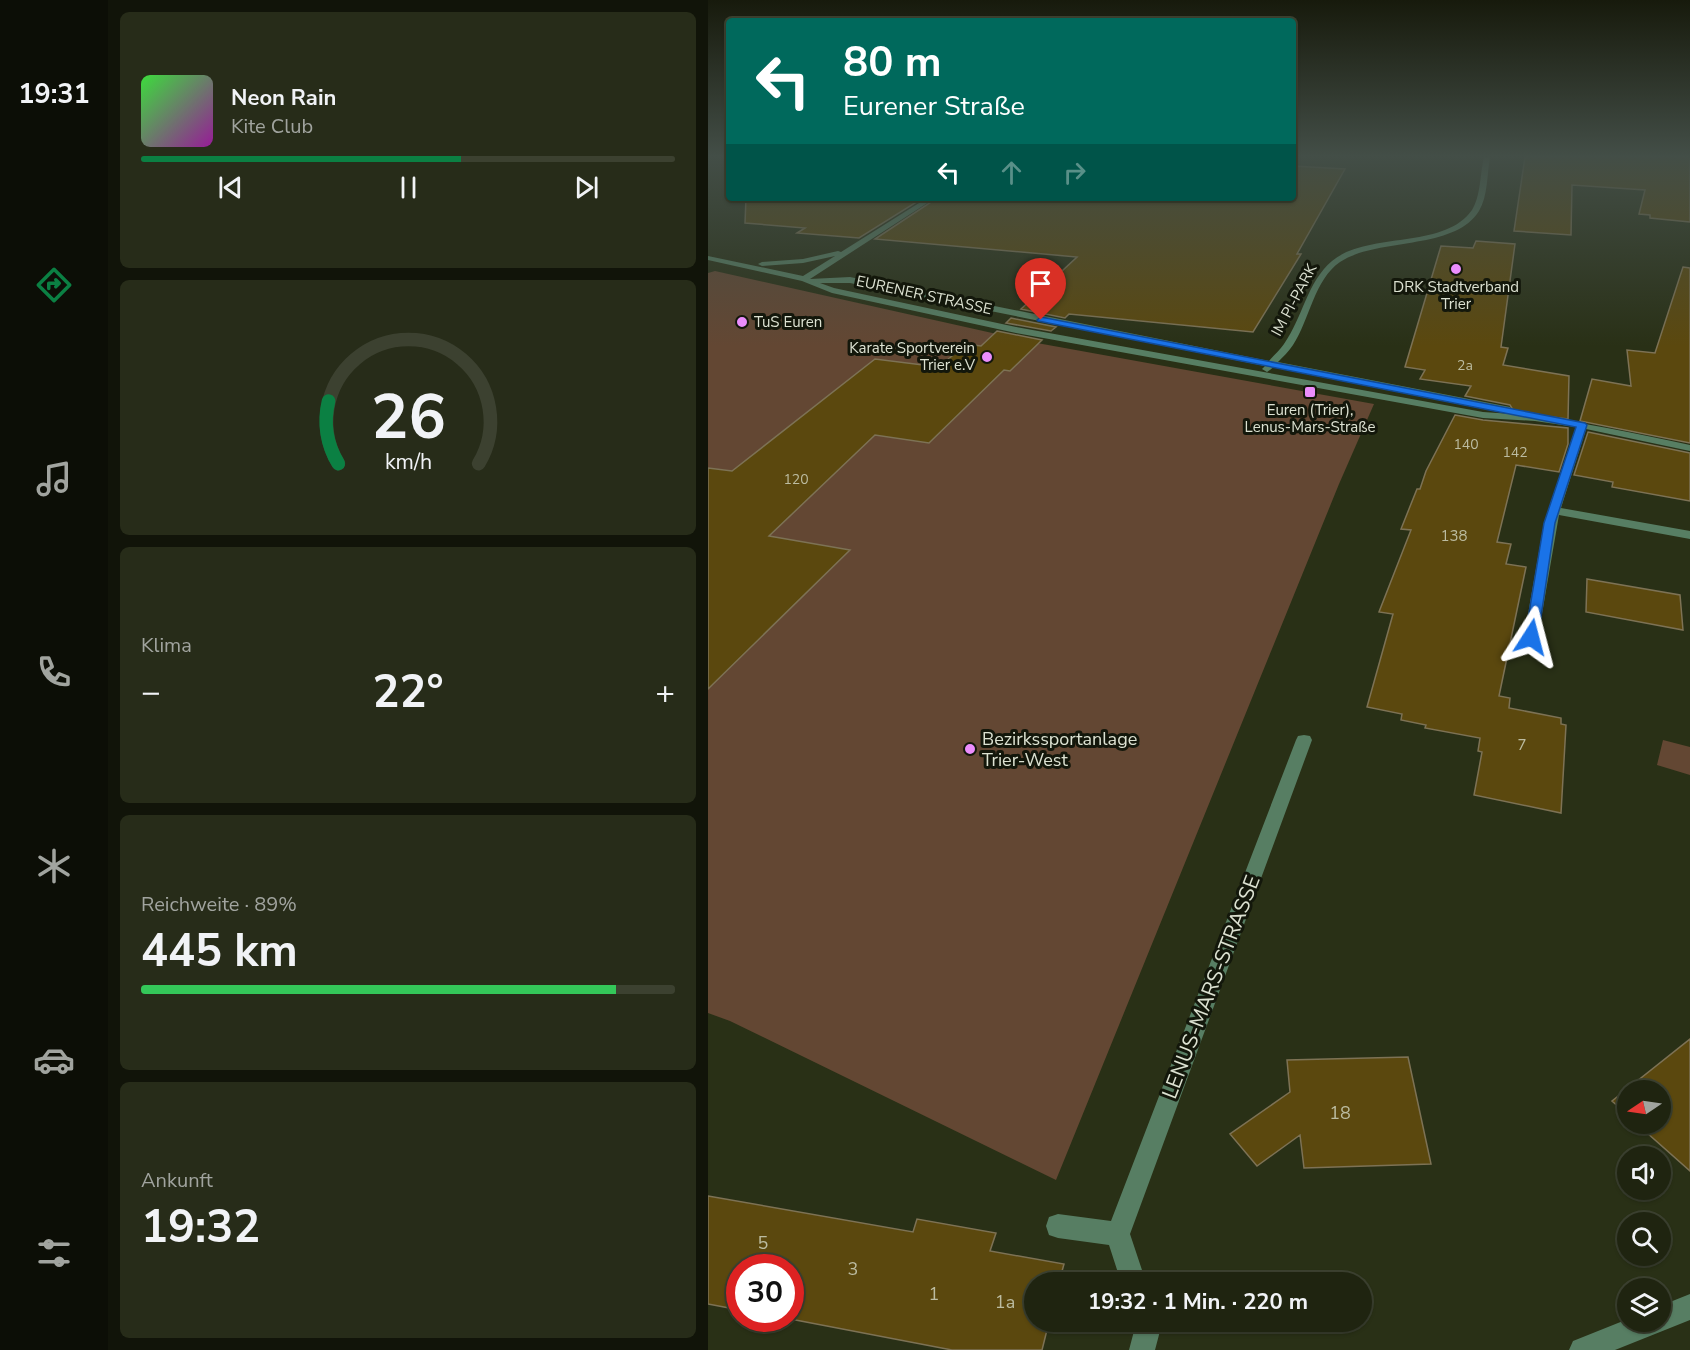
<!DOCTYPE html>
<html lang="de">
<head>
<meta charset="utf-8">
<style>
	body { margin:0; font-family:"Nunito Sans",sans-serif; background:#272c19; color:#f1f3f6; height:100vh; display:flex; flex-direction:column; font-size:22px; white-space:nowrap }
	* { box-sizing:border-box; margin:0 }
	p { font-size:20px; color:#a1a49f }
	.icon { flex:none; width:33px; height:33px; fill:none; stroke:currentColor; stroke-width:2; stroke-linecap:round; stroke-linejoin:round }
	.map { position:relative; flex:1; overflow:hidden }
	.drawer { display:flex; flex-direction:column; gap:12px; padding:12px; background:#111409; width:600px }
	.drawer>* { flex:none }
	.hud { position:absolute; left:18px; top:18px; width:570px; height:183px; border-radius:6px; box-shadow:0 2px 4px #0004,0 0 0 2px #3c4130; background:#00695c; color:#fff; overflow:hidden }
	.needle { width:39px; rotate:257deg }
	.fabs { position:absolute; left:909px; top:1080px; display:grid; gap:12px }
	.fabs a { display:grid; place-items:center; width:54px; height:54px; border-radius:50%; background:#1f2410; box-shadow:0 2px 4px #0004,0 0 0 2px #3c4130; font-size:30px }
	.speed { position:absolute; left:18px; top:1254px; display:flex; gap:12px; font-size:30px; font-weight:700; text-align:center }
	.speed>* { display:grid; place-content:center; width:78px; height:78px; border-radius:50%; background:#1f2410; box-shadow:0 2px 4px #0004,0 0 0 2px #3c4130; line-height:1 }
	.speed .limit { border:9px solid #d22; background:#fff; color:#111 }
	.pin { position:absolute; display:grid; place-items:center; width:51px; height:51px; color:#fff; margin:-62px -26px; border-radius:50% 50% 50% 0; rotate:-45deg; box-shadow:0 0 6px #0007 }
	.pin .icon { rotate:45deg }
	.me { position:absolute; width:66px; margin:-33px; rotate:9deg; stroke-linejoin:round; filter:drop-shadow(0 0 4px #0008) }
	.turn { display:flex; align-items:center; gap:21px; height:126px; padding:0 18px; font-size:27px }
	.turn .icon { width:78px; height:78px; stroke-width:2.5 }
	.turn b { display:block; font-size:42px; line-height:51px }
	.lanes { display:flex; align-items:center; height:57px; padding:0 18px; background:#0003; justify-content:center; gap:30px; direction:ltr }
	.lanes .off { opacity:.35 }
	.big { font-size:45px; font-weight:700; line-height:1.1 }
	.drawer .widget { flex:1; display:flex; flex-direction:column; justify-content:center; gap:9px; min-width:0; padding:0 21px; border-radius:9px; background:#272c19 }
	.drawer .dial { align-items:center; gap:0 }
	.dial svg { height:156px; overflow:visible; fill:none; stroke:#3c4130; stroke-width:7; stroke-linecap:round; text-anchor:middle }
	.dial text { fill:#f1f3f6; stroke:none }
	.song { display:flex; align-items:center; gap:18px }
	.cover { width:72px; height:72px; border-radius:9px; background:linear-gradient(135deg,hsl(120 70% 55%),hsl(300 70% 35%)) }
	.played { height:6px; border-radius:3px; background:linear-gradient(90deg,#0b8043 60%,#3c4130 60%) }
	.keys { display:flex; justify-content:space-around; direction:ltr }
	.heat { display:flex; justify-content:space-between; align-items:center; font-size:33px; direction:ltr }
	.charge { height:9px; border-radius:4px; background:linear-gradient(90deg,#34c759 89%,#3c4130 0) }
	.trip { position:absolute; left:316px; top:1272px; width:348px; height:60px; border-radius:30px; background:#1f2410; box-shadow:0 2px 4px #0004,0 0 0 2px #3c4130; font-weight:700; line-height:60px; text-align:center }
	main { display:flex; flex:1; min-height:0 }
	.tabs { display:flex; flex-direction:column; width:108px; justify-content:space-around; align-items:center; background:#0c0e06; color:#a1a49f }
	.tabs .icon { width:42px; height:42px }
	.tabs .selected { color:#0b8043 }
	.tabs b { font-size:27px; color:#f1f3f6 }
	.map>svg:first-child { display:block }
</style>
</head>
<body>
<main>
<nav class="tabs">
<b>19:31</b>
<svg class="icon selected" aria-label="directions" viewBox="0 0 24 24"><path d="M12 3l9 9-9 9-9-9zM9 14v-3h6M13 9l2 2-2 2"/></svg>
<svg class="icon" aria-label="music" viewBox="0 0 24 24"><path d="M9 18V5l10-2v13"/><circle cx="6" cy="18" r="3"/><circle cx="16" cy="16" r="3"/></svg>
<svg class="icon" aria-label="phone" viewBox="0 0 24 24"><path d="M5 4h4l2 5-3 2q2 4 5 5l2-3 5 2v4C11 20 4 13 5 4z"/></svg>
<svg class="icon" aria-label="climate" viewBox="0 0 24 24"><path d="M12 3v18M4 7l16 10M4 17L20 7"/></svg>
<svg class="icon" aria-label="car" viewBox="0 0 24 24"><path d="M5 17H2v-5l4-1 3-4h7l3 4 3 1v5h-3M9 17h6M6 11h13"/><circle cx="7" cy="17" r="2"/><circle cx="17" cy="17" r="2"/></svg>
<svg class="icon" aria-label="filters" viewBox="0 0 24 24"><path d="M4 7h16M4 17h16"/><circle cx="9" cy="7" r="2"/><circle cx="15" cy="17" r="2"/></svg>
</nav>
<section class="drawer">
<div class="widget">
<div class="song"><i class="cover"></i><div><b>Neon Rain</b><p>Kite Club</p></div></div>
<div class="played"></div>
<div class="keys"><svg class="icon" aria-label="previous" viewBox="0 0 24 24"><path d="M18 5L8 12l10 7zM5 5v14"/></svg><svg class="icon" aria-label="pause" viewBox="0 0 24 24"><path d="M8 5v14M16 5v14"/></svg><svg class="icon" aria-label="next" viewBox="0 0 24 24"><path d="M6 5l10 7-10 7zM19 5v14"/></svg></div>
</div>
<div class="widget dial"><svg viewBox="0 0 100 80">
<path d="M14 69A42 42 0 1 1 86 69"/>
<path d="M14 69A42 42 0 0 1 9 37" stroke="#0b8043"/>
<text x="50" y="56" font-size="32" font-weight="700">26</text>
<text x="50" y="72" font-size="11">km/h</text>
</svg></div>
<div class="widget"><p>Klima</p>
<div class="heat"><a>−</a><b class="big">22°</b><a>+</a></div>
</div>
<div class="widget"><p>Reichweite · 89%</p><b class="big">445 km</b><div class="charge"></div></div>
<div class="widget"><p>Ankunft</p><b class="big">19:32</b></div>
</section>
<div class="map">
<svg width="982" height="1350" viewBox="0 0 982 1350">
	<rect width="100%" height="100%" fill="#293016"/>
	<path fill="#634733" d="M 7,271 L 329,343 L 666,404 L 631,484 L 348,1180 L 22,1021 L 0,1013 L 0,273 Z
		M 955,740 L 982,747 L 982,775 L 949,765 Z"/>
	<path fill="#5b480e" stroke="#7d7255" stroke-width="1.5" d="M 817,157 L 982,157 L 982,222 L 942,218 L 942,215 L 931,214 L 937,190 L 864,185 L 863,235 L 806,231 Z
		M 585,166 L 637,169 L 589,254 L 593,254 L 545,332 L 361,314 L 357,318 L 313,309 L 369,257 L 167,239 L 229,198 L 585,198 Z
		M 38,198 L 215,198 L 151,238 L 89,233 L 97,228 L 37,223 Z
		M 768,241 L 807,244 L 793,347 L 800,348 L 795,365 L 861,376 L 860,419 L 803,412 L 805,410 L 802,405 L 757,396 L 763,386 L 712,379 L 717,370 L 697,367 L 733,246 L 765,248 Z
		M 975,267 L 982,268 L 982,443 L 872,421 L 884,379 L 923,386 L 919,350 L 947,353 Z
		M 303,318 L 348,327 L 343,331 L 298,323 Z
		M 289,331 L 334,340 L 302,371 L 296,370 L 221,443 L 167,435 L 61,536 L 142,550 L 0,689 L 0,468 L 24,471 L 167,359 L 231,367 L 258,344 L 273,346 Z
		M 747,415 L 775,420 L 860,428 L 860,444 L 851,472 L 808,465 L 789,542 L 803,544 L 798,564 L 818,567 L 791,696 L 802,698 L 801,708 L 853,718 L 853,724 L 858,725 L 853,813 L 766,795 L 774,752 L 770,751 L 772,738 L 717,728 L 718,725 L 693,720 L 694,714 L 659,707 L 685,614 L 671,612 L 703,530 L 693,529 L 709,489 L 712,489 L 718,471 Z
		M 880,432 L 982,453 L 982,501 L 904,487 L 905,482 L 866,475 Z
		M 879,579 L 972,595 L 975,630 L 878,612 Z
		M 982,1039 L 982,1171 L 929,1124 L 952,1124 L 952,1090 L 920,1090 L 920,1115 L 904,1101 Z
		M 700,1057 L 723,1164 L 596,1168 L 592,1135 L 549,1166 L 522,1134 L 582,1092 L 579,1060 Z
		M 0,1196 L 205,1232 L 209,1219 L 288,1233 L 282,1251 L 356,1264 L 351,1282 L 327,1282 L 327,1322 L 341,1322 L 334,1350 L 244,1350 L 77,1318 L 82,1318 L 82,1268 L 32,1268 L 32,1310 L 0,1304 Z"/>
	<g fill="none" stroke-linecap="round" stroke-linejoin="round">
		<path fill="#577e63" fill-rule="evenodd" d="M 776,157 L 782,157 C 779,174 780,196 771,211 C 746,251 670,237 632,262 C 606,280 602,319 585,345 C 581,351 575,357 570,362 L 802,407 L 803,409 L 798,412 L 566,367 L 559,372 L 554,369 L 557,366 L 142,283 L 112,283 L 126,288 L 308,327 L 775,412 C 846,416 913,430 982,445 L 982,451 L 878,429 L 853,508 L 982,531 L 982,539 L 851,515 L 830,637 L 823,641 L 816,637 L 836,523 L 868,427 L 827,421 L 775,418 L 308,333 L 124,293 L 94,281 L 0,260 L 0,256 L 95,276 L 127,256 L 95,263 L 54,266 L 50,264 L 54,262 L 95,259 L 130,251 L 133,252 L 219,198 L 227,198 L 102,279 L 142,277 L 561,361 C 566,355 572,350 576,344 C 595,317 599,282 624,261 C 660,231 736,250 764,210 C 773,196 772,173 776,157 Z
			M 596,735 L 602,736 L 604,740 L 422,1234 L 438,1282 L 413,1282 L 401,1245 L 350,1238 L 341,1235 L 338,1226 L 341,1217 L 350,1214 L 403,1221 L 588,740 L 590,736 Z
			M 982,1294 L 982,1320 L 907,1350 L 861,1350 L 865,1341 L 920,1319 L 920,1322 L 952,1322 L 952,1306 Z
			M 423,1322 L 449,1322 L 452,1331 L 447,1350 L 421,1350 L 426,1331 Z"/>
	</g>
	<linearGradient id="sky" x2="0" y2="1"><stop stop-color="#171a0c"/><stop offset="0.45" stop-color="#434e47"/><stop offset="1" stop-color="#434e47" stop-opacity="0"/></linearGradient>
	<rect width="982" height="346" fill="url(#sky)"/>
	<path fill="#1a73e8" stroke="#114b97" stroke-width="1.5" d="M 333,317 L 877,423 L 879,425 L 847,523 L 830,637 L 823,641 L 817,637 L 836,523 L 868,427 L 330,321 L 329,320 Z"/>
	<g fill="#eb8dfc" stroke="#13170b" stroke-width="2">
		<circle cx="748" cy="269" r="6"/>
		<circle cx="34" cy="322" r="6"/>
		<circle cx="279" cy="357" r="6"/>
		<rect x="596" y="386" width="12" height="12" rx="3"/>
		<circle cx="262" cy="749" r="6"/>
	</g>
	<g text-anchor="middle" stroke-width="6" stroke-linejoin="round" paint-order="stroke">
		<g font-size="14" fill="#bcbca1">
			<text x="757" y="370">2a</text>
			<text x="758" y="449">140</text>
			<text x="807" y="457">142</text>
			<text x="88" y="484">120</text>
		</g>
		<g font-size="15" fill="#dde2d2" stroke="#13170b">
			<text x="748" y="292">DRK Stadtverband<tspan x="748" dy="17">Trier</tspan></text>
			<text x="46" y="327" text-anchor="start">TuS Euren</text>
			<text x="267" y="353" text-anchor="end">Karate Sportverein<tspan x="267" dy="17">Trier e.V</tspan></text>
			<text x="602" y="415">Euren (Trier),<tspan x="602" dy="17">Lenus-Mars-Straße</tspan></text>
		</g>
		<g font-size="15" fill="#dde2d2" stroke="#13170b">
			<text transform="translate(216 295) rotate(12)" y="5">EURENER STRASSE</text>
			<text transform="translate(586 300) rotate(-62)" y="5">IM PI-PARK</text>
		</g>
		<g font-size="15" fill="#bcbca1">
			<text x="746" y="541">138</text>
			<text x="814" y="750">7</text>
		</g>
		<g font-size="18" fill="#dde2d2" stroke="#13170b" text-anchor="start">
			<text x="274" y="745">Bezirkssportanlage<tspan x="274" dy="21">Trier-West</tspan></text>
		</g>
		<g font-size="18" fill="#bcbca1">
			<text x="632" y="1119">18</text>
			<text x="55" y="1249">5</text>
			<text x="145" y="1275">3</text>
			<text x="226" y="1300">1</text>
			<text x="297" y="1308">1a</text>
		</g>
		<g font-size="21" fill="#dde2d2" stroke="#13170b">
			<text transform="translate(503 987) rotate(-69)" y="7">LENUS-MARS-STRASSE</text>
		</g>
	</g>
</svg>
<div class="fabs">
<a><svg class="needle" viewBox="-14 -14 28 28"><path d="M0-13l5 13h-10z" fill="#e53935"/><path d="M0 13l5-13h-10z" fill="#a1a49f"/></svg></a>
<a><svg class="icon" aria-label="sound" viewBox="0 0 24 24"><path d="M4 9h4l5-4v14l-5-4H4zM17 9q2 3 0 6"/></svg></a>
<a><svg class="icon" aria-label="search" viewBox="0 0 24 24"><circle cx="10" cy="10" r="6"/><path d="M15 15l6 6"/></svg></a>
<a><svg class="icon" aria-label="layers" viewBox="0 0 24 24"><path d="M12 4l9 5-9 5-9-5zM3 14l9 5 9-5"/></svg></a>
</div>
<div class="speed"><div class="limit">30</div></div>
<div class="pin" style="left:333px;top:320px;background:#d93025"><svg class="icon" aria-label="arrive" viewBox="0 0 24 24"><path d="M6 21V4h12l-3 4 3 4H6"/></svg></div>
<svg class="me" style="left:823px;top:637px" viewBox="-20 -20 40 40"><path d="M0-17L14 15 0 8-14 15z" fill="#1a73e8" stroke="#fff" stroke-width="4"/></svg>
<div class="trip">19:32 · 1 Min. · 220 m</div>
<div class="hud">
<div class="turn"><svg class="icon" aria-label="left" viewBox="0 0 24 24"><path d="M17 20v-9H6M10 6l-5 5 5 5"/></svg><div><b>80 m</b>Eurener Straße</div></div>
<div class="lanes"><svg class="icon" aria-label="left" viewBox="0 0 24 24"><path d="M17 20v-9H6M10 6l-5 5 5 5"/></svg><svg class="icon off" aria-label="ahead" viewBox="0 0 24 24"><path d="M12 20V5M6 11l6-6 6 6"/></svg><svg class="icon off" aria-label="right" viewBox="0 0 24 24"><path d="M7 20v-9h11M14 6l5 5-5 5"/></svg></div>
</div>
</div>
</main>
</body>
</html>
